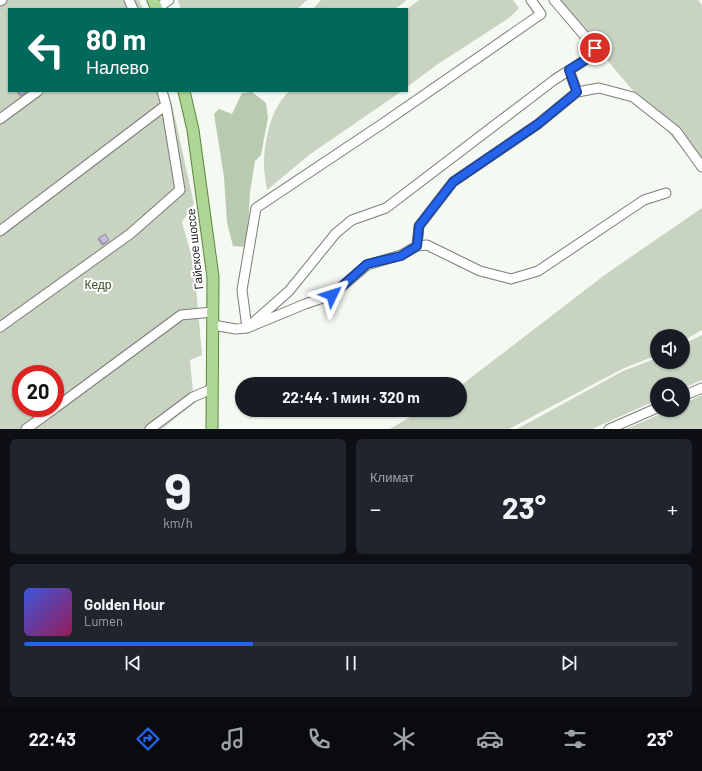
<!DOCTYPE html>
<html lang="ru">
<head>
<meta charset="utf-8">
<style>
	body { margin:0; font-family:Barlow,sans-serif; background:#20242c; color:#f1f3f6; height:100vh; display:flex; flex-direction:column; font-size:15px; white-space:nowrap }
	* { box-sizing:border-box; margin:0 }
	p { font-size:13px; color:#9ea1a6 }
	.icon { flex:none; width:22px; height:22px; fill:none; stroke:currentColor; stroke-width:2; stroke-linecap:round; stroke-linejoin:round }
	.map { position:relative; height:429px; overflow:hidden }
	.details { display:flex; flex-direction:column; gap:10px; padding:10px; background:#0d0f14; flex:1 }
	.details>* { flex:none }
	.banner { position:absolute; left:8px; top:8px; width:400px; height:84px; border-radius:0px; box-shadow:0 1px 3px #0004; background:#00695c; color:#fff; overflow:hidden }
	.tools { position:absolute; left:650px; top:329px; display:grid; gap:8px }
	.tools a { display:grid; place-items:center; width:40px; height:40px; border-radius:50%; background:#171b24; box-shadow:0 1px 3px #0004; font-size:20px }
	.speed { position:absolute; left:12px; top:365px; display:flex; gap:8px; font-size:20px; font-weight:700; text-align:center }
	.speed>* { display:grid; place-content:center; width:52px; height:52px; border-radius:50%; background:#171b24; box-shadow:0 1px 3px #0004; line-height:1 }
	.speed .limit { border:6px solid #d22; background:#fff; color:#111 }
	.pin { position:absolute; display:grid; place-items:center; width:34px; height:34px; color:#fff; margin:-17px; border:2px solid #fff; border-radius:50%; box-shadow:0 1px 4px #0007 }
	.me { position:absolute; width:44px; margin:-22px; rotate:49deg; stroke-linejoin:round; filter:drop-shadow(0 0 3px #0008) }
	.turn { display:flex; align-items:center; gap:14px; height:84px; padding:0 12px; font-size:18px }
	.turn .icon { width:52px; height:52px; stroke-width:2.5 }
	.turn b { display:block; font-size:28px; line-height:34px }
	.big { font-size:30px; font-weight:700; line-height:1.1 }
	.details .widget { flex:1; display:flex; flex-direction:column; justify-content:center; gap:6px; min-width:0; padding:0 14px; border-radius:6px; background:#20242c }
	.details .dial { align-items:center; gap:0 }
	.dial b { font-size:52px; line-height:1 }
	.song { display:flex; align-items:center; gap:12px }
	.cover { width:48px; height:48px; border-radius:6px; background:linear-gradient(135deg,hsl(230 70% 55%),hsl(330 70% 35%)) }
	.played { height:4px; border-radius:2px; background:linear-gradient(90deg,#2563eb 35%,#363941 35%) }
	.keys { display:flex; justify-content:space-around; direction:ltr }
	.heat { display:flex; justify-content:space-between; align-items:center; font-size:22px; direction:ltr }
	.details .tiles { flex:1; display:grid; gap:10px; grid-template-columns:1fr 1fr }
	.widget:last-child { grid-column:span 2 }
	.trip { position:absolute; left:235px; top:377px; width:232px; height:40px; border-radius:20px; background:#171b24; box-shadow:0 1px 3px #0004; font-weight:700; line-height:40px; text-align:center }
	.tab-bar { display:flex; height:64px; justify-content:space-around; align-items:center; background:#090b0e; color:#9ea1a6 }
	.tab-bar .icon { width:28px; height:28px }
	.tab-bar .active { color:#2563eb }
	.tab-bar b { font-size:18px; color:#f1f3f6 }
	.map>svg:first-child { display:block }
</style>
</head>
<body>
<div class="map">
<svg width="702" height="429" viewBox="0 0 702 429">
	<rect width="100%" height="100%" fill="#f4f9f1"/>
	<path fill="#c8d3c2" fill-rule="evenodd" d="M 0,0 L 139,0 L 143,9 L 9,9 L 9,91 L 168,91 L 173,109 L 194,204 L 182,222 L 194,265 L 202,355 L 190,360 L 194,403 L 162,429 L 0,429 ZM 21,374 L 55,374 L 55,408 L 21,408 Z
		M 178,0 L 307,0 L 297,9 L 181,9 Z
		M 321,0 L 407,0 L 395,9 L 313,9 Z
		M 419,0 L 513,0 L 519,8 L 509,18 L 438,64 L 407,87 L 407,9 Z
		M 556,0 L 698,0 L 702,5 L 702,172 Z
		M 290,91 L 402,91 L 309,155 L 267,190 C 266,182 264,173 264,165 C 264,142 271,106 290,91 Z
		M 702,208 L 702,330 L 683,341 L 683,336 L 657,336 L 657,355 L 622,369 L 509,429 L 390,429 L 422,410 L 460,410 L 460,386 L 606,274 Z
		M 702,335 L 702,380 L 683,388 L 683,384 L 657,384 L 657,400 L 592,429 L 517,429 L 623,371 L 657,358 L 657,362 L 683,362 L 683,344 Z
		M 702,395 L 702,429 L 626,429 L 670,410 L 683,410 L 683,404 Z"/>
	<path fill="#b8caaf" d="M 252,92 L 266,103 L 268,118 L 261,155 L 255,161 L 250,192 L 247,247 L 233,246 L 227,223 L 224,177 L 214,114 L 219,109 L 232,114 L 242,93 Z"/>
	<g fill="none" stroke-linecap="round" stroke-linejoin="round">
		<defs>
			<path id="minor" d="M 129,0 L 133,9
				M 531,0 L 541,14 L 385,122 L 256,208 L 242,290 L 247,328 L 305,304 L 332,295 L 367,265 L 401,255 L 417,246 L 419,226 L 453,182 L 538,124 L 577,92 L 569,70
				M 0,1 L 2,0
				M 156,9 L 169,0
				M 577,92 L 599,88 L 633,97 L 676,131 L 702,167
				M 0,119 L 38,91
				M 0,231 L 166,105
				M 417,246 L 427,245 L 480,271 L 511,279 L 538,271 L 644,200 L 666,193
				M 213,325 L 236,329 L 247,328 L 289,291 L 336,233 L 352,220 L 386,208 L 554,80 L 593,55 L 595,48 L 554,0
				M 0,327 L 130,234 L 180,190 L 166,105 L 162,91
				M 683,396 L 702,388
				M 55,408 L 181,315 L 213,312
				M 26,429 L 55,408
				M 150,429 L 193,397 L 212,389
				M 609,429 L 657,408"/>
			<path id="major" d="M 153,0 L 157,9
				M 184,91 L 193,130 L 213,277 L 212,429"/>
		</defs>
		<use href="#minor" stroke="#797e77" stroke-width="11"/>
		<use href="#major" stroke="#5b863e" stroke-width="13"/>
		<use href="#minor" stroke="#fff" stroke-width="9"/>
		<use href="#major" stroke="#afd694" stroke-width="11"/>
	</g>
	<path fill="#a9a2bb" d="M 16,91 L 26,91 L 26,92 L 20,97 Z
		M 99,238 L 108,242 L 102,246 L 97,239 Z"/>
	<path fill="#c5bcd9" stroke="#8a8498" d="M 18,91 L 26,91 L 26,92 L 21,95 Z
		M 105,234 L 109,240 L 103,244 L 99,238 Z"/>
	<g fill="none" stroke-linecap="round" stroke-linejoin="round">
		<defs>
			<path id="route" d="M 332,295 L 367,264 L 401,256 L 417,246 L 419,226 L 453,182 L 538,124 L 577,92 L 569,70 L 593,55 L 595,48"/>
		</defs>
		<use href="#route" stroke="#184099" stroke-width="10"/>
		<use href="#route" stroke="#2563eb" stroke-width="7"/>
	</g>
	<g text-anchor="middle" stroke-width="4" stroke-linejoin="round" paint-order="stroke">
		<g font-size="12" fill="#222421" stroke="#fff">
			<text transform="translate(195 249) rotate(-96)" y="4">Гайское шоссе</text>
		</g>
		<g font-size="12" fill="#344d25" stroke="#fff">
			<text x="98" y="289">Кедр</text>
		</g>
	</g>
</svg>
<div class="tools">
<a><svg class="icon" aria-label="sound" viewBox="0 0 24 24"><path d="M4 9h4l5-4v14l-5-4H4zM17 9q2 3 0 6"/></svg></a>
<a><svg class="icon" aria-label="search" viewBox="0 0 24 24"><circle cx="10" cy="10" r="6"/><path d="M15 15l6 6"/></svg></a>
</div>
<div class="speed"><div class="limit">20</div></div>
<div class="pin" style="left:595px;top:48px;background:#d93025"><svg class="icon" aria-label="arrive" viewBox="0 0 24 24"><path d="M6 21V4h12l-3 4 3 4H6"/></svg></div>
<svg class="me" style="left:332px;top:295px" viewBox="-20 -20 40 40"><path d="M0-17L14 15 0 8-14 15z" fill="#2563eb" stroke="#fff" stroke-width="4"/></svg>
<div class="trip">22:44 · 1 мин · 320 m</div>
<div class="banner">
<div class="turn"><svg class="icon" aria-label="left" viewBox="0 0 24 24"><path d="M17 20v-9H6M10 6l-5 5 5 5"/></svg><div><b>80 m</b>Налево</div></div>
</div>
</div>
<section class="details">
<div class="tiles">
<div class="widget dial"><b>9</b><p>km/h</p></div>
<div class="widget"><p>Климат</p>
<div class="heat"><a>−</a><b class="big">23°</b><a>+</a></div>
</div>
<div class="widget">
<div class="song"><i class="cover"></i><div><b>Golden Hour</b><p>Lumen</p></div></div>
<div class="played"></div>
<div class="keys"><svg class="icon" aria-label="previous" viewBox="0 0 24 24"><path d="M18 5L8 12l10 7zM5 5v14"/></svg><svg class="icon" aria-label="pause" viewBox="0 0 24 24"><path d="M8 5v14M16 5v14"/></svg><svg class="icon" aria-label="next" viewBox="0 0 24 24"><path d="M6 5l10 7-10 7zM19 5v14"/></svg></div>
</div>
</div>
</section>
<nav class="tab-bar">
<b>22:43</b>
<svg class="icon active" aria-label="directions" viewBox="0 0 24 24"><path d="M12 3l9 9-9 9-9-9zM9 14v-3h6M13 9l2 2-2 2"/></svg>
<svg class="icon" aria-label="music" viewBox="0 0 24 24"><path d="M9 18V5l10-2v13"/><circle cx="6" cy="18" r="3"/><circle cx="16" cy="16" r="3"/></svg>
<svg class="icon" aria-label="phone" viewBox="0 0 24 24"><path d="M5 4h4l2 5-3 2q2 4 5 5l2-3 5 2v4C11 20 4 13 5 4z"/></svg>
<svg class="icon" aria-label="climate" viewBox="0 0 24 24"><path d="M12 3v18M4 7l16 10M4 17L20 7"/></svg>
<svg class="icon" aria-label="car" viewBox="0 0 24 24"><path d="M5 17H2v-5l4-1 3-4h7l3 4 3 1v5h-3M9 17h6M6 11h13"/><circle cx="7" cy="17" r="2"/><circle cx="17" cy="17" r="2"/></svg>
<svg class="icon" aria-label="filters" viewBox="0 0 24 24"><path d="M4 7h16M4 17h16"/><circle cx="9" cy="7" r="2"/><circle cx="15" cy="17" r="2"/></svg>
<b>23°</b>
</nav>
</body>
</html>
